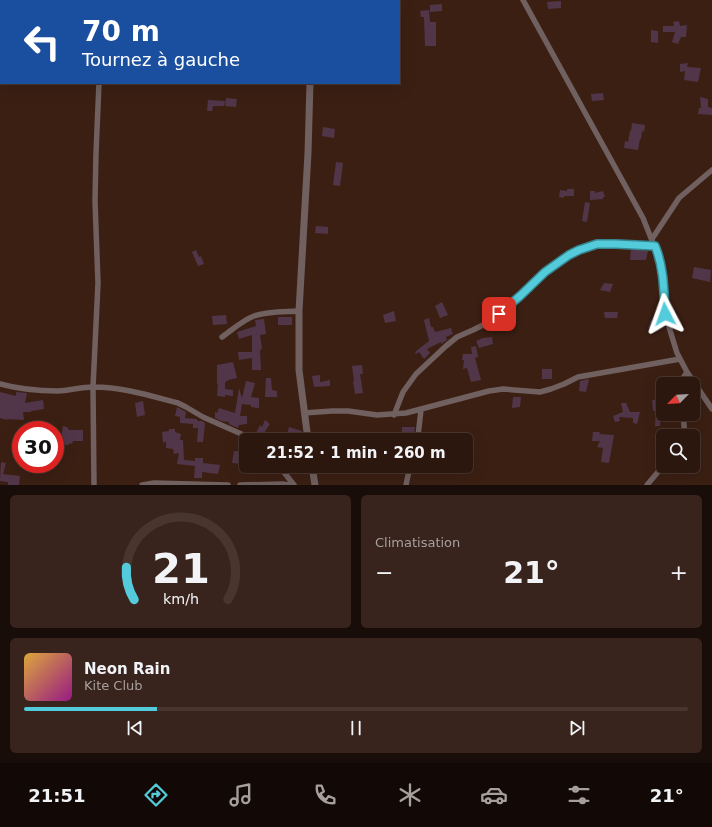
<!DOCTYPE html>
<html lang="fr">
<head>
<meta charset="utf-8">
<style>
	body { margin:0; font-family:"DejaVu Sans",sans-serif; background:#38241c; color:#f1f3f6; height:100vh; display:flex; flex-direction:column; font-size:15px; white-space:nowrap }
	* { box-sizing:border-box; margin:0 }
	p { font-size:13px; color:#a69f9e }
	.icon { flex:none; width:22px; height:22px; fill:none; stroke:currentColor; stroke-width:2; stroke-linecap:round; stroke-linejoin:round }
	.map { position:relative; height:485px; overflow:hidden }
	.panel { display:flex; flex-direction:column; gap:10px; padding:10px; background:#180d08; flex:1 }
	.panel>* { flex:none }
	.hud { position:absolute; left:0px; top:0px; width:400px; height:84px; box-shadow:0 4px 16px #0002,0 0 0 1px #48362e; background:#1a4fa0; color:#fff; overflow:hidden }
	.needle { width:26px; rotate:246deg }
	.buttons { position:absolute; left:656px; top:377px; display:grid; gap:8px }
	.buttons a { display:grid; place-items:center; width:44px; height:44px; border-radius:6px; background:#2c170e; box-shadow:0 4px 16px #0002,0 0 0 1px #48362e; font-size:20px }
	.speed { position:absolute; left:12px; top:421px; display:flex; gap:8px; font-size:20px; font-weight:700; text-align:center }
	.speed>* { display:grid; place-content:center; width:52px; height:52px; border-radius:50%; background:#2c170e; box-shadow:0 4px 16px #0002,0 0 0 1px #48362e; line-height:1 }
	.speed .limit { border:6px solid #d22; background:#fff; color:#111 }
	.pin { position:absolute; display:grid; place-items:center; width:34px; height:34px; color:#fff; margin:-17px; border-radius:8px; box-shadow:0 2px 6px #0006 }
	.me { position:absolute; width:44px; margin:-22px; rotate:356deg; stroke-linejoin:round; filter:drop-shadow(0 0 3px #0008) }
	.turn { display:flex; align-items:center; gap:14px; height:84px; padding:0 16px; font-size:18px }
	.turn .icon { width:52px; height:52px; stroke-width:2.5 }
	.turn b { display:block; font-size:28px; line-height:34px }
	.big { font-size:30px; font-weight:700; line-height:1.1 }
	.panel .card { flex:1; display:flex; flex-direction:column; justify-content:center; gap:6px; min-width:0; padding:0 14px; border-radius:6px; background:#38241c }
	.panel .dial { align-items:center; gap:0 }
	.dial svg { height:104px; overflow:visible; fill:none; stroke:#48362e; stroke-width:7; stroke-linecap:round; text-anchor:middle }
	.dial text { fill:#f1f3f6; stroke:none }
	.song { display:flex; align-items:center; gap:12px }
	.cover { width:48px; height:48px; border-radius:6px; background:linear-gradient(135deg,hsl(40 70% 55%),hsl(310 70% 35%)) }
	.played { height:4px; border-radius:2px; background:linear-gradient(90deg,#53cbdb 20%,#48362e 20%) }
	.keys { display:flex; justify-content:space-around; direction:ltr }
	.heat { display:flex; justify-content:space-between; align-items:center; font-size:22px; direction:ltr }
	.panel .tiles { flex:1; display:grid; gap:10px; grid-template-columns:1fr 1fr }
	.card:last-child { grid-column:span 2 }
	.trip { position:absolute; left:239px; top:433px; width:234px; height:40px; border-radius:6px; background:#2c170e; box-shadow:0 4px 16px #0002,0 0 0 1px #48362e; font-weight:700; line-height:40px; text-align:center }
	.menu { display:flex; height:64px; justify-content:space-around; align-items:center; background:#120906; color:#a69f9e }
	.menu .icon { width:28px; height:28px }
	.menu .selected { color:#53cbdb }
	.menu b { font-size:18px; color:#f1f3f6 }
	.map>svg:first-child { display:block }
</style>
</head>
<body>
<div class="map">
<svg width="712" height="485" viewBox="0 0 712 485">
	<rect width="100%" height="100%" fill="#3b1f13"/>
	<path fill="#513649" d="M 561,1 L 561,8 L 548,9 L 547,2 Z
		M 442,4 L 442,11 L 430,12 L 430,5 Z
		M 429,10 L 430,22 L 436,22 L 436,46 L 425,46 L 424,17 L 421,17 L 420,11 Z
		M 679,21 L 680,26 L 687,25 L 686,37 L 681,37 L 678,44 L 672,42 L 675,32 L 663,32 L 663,26 L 674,26 L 673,22 Z
		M 651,30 L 658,31 L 658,43 L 651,42 Z
		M 688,63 L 687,67 L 701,68 L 698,82 L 684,80 L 685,71 L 680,72 L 680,64 Z
		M 603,93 L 604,100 L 592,101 L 591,94 Z
		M 700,97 L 708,99 L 708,107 L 712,108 L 712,115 L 698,114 L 699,108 L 701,108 Z
		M 226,98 L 237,99 L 236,107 L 225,106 Z
		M 208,100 L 225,101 L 224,106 L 213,106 L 212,111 L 207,111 Z
		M 632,123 L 645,125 L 644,132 L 642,131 L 641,139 L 640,139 L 638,150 L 624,148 L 625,141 L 628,142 L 630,131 L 631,131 Z
		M 323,127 L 335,129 L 334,138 L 322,136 Z
		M 336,162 L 343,163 L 340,186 L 333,185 Z
		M 567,189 L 574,189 L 574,196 L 564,196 L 564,198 L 559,197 L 560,190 L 567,191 Z
		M 590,191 L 595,191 L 595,193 L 603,191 L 605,197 L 603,197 L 603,199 L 590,200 Z
		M 585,202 L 590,203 L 587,222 L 582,221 Z
		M 316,226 L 328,227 L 328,234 L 315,233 Z
		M 631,249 L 648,251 L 646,260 L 630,260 Z
		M 196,250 L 199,257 L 201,256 L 204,264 L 198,266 L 192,252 Z
		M 694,267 L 711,270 L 710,282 L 692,278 Z
		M 604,283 L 613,284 L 610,292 L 600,290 Z
		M 442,302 L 448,315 L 440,318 L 435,306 Z
		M 394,311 L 396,321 L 385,323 L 383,315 Z
		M 604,312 L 618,312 L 617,318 L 605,318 Z
		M 226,315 L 227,324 L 213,325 L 212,316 Z
		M 278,317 L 292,317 L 292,325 L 278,325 Z
		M 429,318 L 431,327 L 433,327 L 435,332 L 451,328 L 453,334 L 446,337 L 447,340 L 441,344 L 441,342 L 427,349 L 430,353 L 424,359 L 419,352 L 416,354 L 415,352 L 429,341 L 424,320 Z
		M 264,319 L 266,334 L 260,335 L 262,349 L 260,350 L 261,370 L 252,370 L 252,358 L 239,360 L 238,352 L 252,352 L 252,335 L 239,339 L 237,332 L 256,326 L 255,320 Z
		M 651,320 L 661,324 L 658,331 L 648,328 Z
		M 492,337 L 493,344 L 479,348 L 476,341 L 483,338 Z
		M 476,346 L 478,357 L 475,358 L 481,380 L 471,382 L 467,368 L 463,369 L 464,360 L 462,360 L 463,354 L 472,354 L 471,347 Z
		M 233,362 L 237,378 L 229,380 L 225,382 L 225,389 L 233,390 L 233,396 L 225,395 L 225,397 L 217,396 L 218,384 L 217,384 L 217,365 Z
		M 362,365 L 363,374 L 360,374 L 363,393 L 355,394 L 353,381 L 354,381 L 352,366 Z
		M 542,369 L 552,369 L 552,379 L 542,379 Z
		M 320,375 L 320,382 L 330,380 L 330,386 L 314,387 L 312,376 Z
		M 266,378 L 271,378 L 272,390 L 277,391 L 277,397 L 265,397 Z
		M 589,379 L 586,392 L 579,391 L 580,381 Z
		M 246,381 L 255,383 L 251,397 L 259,398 L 259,408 L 251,407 L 251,405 L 242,404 L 240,416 L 247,416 L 247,424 L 239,425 L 238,428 L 229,424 L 229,422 L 221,421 L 215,418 L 215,412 L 217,413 L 219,408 L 235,413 L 239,388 L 242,398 Z
		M 0,392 L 16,396 L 16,392 L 27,393 L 25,403 L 43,400 L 44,409 L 31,411 L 31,412 L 23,412 L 24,420 L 7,419 L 7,420 L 0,418 Z
		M 513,397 L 521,397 L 520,407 L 512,408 Z
		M 659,399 L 658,410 L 661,410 L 660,426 L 655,426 L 656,411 L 653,411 L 652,400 Z
		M 143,401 L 145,415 L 137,417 L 135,403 Z
		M 621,403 L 626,403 L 630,412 L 640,412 L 637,424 L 633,423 L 633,418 L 619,417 L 620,421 L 615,422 L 613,416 L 623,412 Z
		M 177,407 L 186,412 L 185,418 L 197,419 L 197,421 L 202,421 L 205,423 L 203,442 L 197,442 L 198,428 L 193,428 L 193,424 L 180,423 L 180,417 L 175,416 Z
		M 265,420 L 270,424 L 266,430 L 260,440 L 255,435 L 260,425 L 262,427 Z
		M 63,426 L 67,427 L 69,430 L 83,430 L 83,441 L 73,441 L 72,444 L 69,443 L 69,445 L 55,444 L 55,439 L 61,439 Z
		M 289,427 L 302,431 L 300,437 L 287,434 Z
		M 402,427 L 415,427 L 414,435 L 402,435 Z
		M 169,429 L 175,429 L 175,432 L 181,434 L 180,440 L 183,440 L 184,460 L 195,461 L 195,458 L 203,458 L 203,463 L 220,465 L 218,474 L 202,472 L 202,478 L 194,478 L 195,466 L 177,464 L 179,453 L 174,454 L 173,449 L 166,448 L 166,441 L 163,443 L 162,432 L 169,431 Z
		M 593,432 L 600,432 L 599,434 L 614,435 L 609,463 L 601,462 L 603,448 L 597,447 L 600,441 L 592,441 Z
		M 234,451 L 241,451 L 240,459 L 242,459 L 242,464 L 232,463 Z
		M 1,462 L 6,463 L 3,474 L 20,476 L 19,485 L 8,485 L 8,482 L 0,481 Z"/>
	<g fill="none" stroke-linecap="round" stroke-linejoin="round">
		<path stroke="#70605f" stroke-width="5.5" d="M 523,0 L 643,218 L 657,253 L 663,282 L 665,314 L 677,353 L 687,372 L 712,409
			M 108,1 L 108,0
			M 652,239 L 679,198 L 712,170
			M 222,337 C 232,330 243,320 254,316 C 268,311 284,312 299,311
			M 0,384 C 18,389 39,391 58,391 C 70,390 82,387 94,387 C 123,387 151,396 178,403 L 186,407 L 203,417 L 255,440
			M 680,384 L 681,381 L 687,372
			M 304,413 L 332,411 L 348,411 L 377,415 L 406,413 L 489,391 L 503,389 L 540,392 L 551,389 L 564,384 L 578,377 L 680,359
			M 683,414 L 685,436
			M 394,415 L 403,392 L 416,374 L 446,346 L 457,337 L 473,330 L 489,322 L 520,297 L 545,272 L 569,255 L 579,250 L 597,244 L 616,244 L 655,247
			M 417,440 L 418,436 L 421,410
			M 279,466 L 294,485
			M 94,485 L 93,387 L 98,283 L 95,201 L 96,153 L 99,83
			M 142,485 L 154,483 L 228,485
			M 240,485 L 282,484 L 290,485
			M 406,485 L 410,466
			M 647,485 L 663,466"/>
		<path stroke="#70605f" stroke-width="7" d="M 313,1 L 313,0
			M 308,440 L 299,370 L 299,311 L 308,153 L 310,83
			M 312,466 L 315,485"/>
	</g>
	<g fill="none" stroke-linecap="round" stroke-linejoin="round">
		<defs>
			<path id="route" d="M 499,314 L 520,296 L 545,272 L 569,255 L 579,250 L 597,244 L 616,244 L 655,246 C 664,267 664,292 665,314"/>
		</defs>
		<use href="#route" stroke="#36848e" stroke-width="10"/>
		<use href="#route" stroke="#53cbdb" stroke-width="7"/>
	</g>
</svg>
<div class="buttons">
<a><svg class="needle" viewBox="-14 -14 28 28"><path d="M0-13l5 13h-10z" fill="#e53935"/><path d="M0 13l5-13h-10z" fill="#a69f9e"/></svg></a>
<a><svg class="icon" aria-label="search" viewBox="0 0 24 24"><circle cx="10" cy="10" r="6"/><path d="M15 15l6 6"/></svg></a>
</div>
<div class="speed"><div class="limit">30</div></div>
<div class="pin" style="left:499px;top:314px;background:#d93025"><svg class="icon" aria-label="arrive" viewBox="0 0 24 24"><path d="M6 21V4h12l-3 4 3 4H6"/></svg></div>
<svg class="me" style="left:665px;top:314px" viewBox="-20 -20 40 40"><path d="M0-17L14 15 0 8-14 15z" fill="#53cbdb" stroke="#fff" stroke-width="4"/></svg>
<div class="trip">21:52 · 1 min · 260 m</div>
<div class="hud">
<div class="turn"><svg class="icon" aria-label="left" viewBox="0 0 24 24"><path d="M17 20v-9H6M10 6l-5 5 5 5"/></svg><div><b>70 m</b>Tournez à gauche</div></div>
</div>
</div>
<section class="panel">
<div class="tiles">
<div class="card dial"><svg viewBox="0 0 100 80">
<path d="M14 69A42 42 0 1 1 86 69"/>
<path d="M14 69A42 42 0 0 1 8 44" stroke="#53cbdb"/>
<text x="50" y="56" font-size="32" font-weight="700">21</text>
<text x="50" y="72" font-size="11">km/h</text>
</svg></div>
<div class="card"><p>Climatisation</p>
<div class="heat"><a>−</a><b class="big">21°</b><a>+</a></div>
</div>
<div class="card">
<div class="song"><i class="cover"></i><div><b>Neon Rain</b><p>Kite Club</p></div></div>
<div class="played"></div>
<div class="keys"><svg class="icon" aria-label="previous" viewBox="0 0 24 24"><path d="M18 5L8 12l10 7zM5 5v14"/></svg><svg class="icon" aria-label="pause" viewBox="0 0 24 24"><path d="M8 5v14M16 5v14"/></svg><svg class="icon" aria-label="next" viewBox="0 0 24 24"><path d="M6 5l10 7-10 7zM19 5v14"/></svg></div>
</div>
</div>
</section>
<nav class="menu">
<b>21:51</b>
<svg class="icon selected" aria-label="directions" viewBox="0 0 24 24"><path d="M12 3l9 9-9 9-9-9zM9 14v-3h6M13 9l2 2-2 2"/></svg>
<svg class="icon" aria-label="music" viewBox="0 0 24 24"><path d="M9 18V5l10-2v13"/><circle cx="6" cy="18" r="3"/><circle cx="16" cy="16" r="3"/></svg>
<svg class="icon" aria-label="phone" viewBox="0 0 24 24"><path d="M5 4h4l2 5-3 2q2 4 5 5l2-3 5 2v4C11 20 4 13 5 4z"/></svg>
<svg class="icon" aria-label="climate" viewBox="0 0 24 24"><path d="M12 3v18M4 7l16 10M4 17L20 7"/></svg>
<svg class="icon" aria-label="car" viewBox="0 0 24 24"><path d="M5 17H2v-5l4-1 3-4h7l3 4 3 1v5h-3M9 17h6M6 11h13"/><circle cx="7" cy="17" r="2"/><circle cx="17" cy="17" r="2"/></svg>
<svg class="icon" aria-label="filters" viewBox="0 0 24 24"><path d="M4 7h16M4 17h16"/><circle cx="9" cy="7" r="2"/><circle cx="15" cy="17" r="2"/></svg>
<b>21°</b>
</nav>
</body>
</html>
